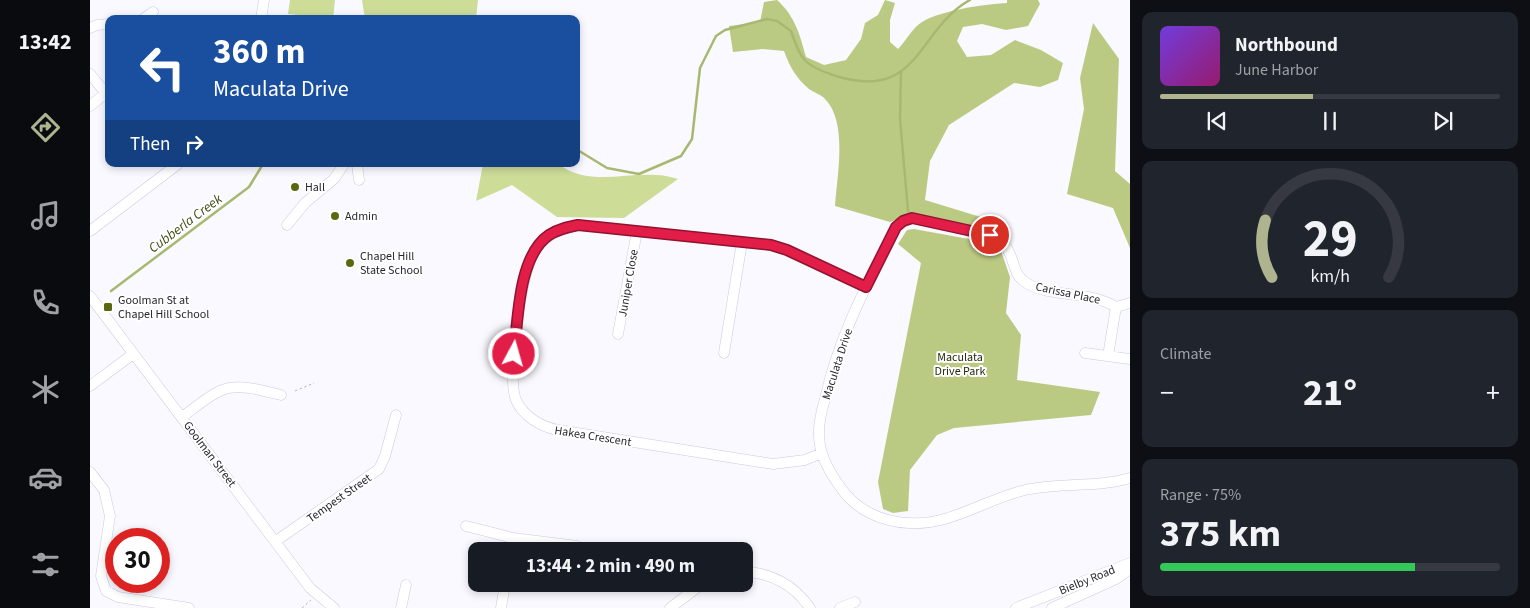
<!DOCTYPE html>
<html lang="en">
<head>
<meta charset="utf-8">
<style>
	body { margin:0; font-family:"Source Sans 3",sans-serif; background:#20242c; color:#f1f3f6; height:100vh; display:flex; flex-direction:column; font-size:19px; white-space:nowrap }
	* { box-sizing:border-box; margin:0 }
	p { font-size:16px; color:#9ea1a6 }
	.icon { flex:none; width:28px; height:28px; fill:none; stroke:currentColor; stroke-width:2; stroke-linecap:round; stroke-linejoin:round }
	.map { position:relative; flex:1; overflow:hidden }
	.panel { display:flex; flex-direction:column; gap:12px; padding:12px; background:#0d0f14; width:400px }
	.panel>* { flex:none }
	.banner { position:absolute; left:15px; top:15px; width:475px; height:152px; border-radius:10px; box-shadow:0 2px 8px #0003; background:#1a4fa0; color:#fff; overflow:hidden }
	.speed { position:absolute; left:15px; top:528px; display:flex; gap:10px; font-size:25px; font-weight:700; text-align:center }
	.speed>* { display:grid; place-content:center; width:65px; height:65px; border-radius:50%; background:#171b24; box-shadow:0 2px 8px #0003; line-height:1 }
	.speed .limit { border:8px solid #d22; background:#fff; color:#111 }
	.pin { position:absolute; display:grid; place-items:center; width:42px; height:42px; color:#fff; margin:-21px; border:2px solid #fff; border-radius:50%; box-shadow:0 1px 5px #0007 }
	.me { position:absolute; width:55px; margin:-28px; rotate:6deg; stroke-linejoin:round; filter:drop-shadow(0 0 4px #0008) }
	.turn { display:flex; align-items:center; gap:18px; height:105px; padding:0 25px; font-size:22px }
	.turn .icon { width:65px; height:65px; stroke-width:2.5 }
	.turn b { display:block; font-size:35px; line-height:42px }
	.then { display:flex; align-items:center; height:48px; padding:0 25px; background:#0003; gap:10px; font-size:19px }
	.big { font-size:38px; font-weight:700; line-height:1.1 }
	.panel .widget { flex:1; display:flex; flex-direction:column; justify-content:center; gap:8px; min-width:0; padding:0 18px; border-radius:10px; background:#20242c }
	.panel .dial { align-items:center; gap:0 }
	.dial svg { height:130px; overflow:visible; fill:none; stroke:#363941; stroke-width:7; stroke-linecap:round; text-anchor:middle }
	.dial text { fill:#f1f3f6; stroke:none }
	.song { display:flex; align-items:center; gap:15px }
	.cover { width:60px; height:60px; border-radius:8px; background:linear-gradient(135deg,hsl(260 70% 55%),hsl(320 70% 35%)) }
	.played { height:5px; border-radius:2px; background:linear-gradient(90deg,#adb48e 45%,#363941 45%) }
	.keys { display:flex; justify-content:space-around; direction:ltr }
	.heat { display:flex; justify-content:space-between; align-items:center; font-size:28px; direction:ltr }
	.charge { height:8px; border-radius:4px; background:linear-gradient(90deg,#34c759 75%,#363941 0) }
	.trip { position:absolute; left:378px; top:542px; width:285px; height:50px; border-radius:10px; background:#171b24; box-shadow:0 2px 8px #0003; font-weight:700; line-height:50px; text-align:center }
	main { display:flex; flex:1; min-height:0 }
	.tabs { display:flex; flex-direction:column; width:90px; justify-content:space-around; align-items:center; background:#090b0e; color:#9ea1a6 }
	.tabs .icon { width:35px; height:35px }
	.tabs .selected { color:#adb48e }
	.tabs b { font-size:22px; color:#f1f3f6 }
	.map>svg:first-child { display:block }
</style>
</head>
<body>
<main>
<nav class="tabs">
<b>13:42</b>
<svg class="icon selected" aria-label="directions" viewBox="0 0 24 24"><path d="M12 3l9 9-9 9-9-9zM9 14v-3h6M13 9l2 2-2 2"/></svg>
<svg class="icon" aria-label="music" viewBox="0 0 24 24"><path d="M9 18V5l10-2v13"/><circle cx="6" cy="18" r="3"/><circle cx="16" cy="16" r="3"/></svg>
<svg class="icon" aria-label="phone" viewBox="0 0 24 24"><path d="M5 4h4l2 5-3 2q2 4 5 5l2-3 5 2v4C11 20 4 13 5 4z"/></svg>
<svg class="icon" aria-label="climate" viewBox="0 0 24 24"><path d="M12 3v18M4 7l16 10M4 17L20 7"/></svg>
<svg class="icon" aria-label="car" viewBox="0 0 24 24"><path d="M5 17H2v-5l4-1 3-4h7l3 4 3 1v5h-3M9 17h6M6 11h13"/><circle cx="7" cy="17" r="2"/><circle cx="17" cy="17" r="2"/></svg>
<svg class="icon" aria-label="filters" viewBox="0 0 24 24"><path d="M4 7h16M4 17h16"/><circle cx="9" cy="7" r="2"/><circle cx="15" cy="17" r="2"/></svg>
</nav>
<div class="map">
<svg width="1040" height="608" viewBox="0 0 1040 608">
	<rect width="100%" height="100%" fill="#f9f9ff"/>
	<path fill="#cddd98" d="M 200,0 L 245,0 L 243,19 L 198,14 Z
		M 272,0 L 388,0 L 386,19 L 275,19 Z
		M 393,164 L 468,164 C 498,186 532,173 566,175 C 573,175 581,177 588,179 L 534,218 L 467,217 L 422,185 L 386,201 Z"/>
	<path fill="#bbca83" d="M 687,0 C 705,16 710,35 716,57 L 734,65 L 756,60 L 771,39 L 775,23 L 788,15 L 795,0 L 805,3 L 800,20 L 800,42 L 808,49 C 815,42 820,32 828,25 C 844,11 895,4 917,3 L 917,0 L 948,0 L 950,4 L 938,26 L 916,30 L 892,24 L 873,27 L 867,41 L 877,57 L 901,55 L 925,40 L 951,50 L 973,63 L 968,80 L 950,87 L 924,83 L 859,125 L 840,161 L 835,200 L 907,222 L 908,229 L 904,231 L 822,214 L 800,222 L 745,206 C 747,176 758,122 735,99 C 731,94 724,93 719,89 C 706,78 700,67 694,51 L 673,49 L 643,52 L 639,26 L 670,22 L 674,2 Z
		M 1003,23 L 1029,59 L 1025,171 L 1040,184 L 1040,248 L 1023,208 L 977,194 L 994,109 L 990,78 Z
		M 824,229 L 879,239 L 910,248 L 920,277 L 916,313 L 931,335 L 927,380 L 1010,392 L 1001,415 L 864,428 L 847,435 L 820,470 L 818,511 L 803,513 L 793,509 L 788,482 L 831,263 L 808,244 L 817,230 Z"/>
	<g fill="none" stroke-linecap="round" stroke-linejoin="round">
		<path stroke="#a9b871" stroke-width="2.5" d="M 811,71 L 810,119 L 818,211
			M 486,149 L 517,168 L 549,174 L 591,156 L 602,139 L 610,68 L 626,36 L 635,30 L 677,19 L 687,21 L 701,31 C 711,61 715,66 746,76 C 830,102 827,29 880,0
			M 21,291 L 159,187 L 173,164"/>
		<defs>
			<path id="minor" d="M 53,19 L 63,12
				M 171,19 L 174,0
				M 0,28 L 7,25 L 19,24
				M 0,74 L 19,97
				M 0,106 L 16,93
				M 267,164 L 269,180
				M 197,225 L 215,203 L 244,179 L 254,164
				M 0,231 L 88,164
				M 0,296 L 220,588 L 244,608
				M 1040,303 L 1026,307 C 997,290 964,298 938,284 C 916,272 931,249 900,235 L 822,218 L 813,221 L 806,227 C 778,282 748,338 735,399 C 732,409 729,422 729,432 C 728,453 739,472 751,488 C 766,510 792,522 819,523 C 860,526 896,499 935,490 C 969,482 1006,488 1040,478
				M 528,334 L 547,231
				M 634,353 L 652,242
				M 995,353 L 1040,359
				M 1018,356 L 1026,307
				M 0,386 L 43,354
				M 92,417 C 136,384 136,381 191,395
				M 732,453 L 715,460 L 683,464 L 468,430 C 451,427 433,416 426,400 C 416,376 431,269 446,249 C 457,234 471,229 488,225 L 681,245 L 697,250 L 776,287
				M 0,472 L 14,490 L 20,516 L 11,576 L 16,591 L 28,597 L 99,608
				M 376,526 L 423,538 L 487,546
				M 186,541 L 289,469 L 295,456 L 306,415
				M 421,551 L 423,538
				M 654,572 C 681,572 705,586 720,608
				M 311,608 L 316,585
				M 411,608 L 415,584
				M 580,608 L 612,584
				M 750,608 L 765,602
				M 926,608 L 1040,563
				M 962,608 L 1026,579 L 1040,569"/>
		</defs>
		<use href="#minor" stroke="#cbc9e4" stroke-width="11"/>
		<path stroke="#b8b7be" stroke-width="1" stroke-dasharray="2.5 2.5" stroke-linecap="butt" d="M 205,391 L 224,383
			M 212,608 L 221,600"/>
		<use href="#minor" stroke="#fff" stroke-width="10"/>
	</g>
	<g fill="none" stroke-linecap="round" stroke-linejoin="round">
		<defs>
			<path id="route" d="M 424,354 C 428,320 428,256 459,235 C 468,229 478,227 488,225 L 681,245 L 697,250 L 776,287 L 806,227 L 813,221 L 822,218 L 900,235"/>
		</defs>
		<use href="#route" stroke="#92132f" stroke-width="12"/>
		<use href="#route" stroke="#e11d48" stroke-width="9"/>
	</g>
	<g fill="#5a680f" stroke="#fff" stroke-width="2">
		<circle cx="205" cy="187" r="5"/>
		<circle cx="245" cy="216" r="5"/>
		<circle cx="260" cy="263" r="5"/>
		<rect x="13" y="302" width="10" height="10" rx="2.5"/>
	</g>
	<g text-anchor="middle" stroke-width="4" stroke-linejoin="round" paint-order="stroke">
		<g font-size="12" fill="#282731" stroke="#fff" text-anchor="start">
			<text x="215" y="191">Hall</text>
			<text x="255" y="220">Admin</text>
			<text x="270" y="260">Chapel Hill<tspan x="270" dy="14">State School</tspan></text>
			<text x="28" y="304">Goolman St at<tspan x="28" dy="14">Chapel Hill School</tspan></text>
		</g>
		<g font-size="12" fill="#282731" stroke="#fff">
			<text transform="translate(538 283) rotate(-80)" y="4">Juniper Close</text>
			<text transform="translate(978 293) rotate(12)" y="4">Carissa Place</text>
			<text transform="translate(747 364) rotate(-72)" y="4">Maculata Drive</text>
			<text transform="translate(503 436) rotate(9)" y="4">Hakea Crescent</text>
			<text transform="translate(120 454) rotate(53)" y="4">Goolman Street</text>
			<text transform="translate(249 498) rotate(-35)" y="4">Tempest Street</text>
			<text transform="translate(997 580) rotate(-22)" y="4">Bielby Road</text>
		</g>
		<g font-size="12" fill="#272c0d" stroke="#fff">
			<text x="870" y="361">Maculata<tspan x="870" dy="14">Drive Park</tspan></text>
		</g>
		<g font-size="14" font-style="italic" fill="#404914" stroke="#fff">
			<text transform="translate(95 223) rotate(-37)" y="5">Cubberla Creek</text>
		</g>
	</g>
</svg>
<div class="speed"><div class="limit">30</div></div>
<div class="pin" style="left:900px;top:235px;background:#d93025"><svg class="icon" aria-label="arrive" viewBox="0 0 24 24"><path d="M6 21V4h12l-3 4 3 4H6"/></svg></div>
<svg class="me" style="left:424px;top:354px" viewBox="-20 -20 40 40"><circle r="17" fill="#e11d48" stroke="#fff" stroke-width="3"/><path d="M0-11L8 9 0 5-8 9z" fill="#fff"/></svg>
<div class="trip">13:44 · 2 min · 490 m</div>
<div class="banner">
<div class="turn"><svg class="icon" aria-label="left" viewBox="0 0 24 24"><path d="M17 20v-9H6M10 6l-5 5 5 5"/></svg><div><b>360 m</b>Maculata Drive</div></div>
<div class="then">Then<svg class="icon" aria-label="right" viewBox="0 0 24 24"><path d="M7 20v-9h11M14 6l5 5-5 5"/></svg></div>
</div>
</div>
<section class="panel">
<div class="widget">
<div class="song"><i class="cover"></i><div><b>Northbound</b><p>June Harbor</p></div></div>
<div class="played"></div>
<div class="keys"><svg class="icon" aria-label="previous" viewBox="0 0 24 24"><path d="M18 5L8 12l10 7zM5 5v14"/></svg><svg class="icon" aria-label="pause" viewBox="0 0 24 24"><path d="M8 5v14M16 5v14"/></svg><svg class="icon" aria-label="next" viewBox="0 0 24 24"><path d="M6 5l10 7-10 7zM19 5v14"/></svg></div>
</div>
<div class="widget dial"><svg viewBox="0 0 100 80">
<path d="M14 69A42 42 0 1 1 86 69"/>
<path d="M14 69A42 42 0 0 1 10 34" stroke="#adb48e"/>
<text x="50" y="56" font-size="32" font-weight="700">29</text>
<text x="50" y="72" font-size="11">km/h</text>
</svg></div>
<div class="widget"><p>Climate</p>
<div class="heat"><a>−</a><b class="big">21°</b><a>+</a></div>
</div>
<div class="widget"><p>Range · 75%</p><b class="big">375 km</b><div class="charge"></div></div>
</section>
</main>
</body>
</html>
